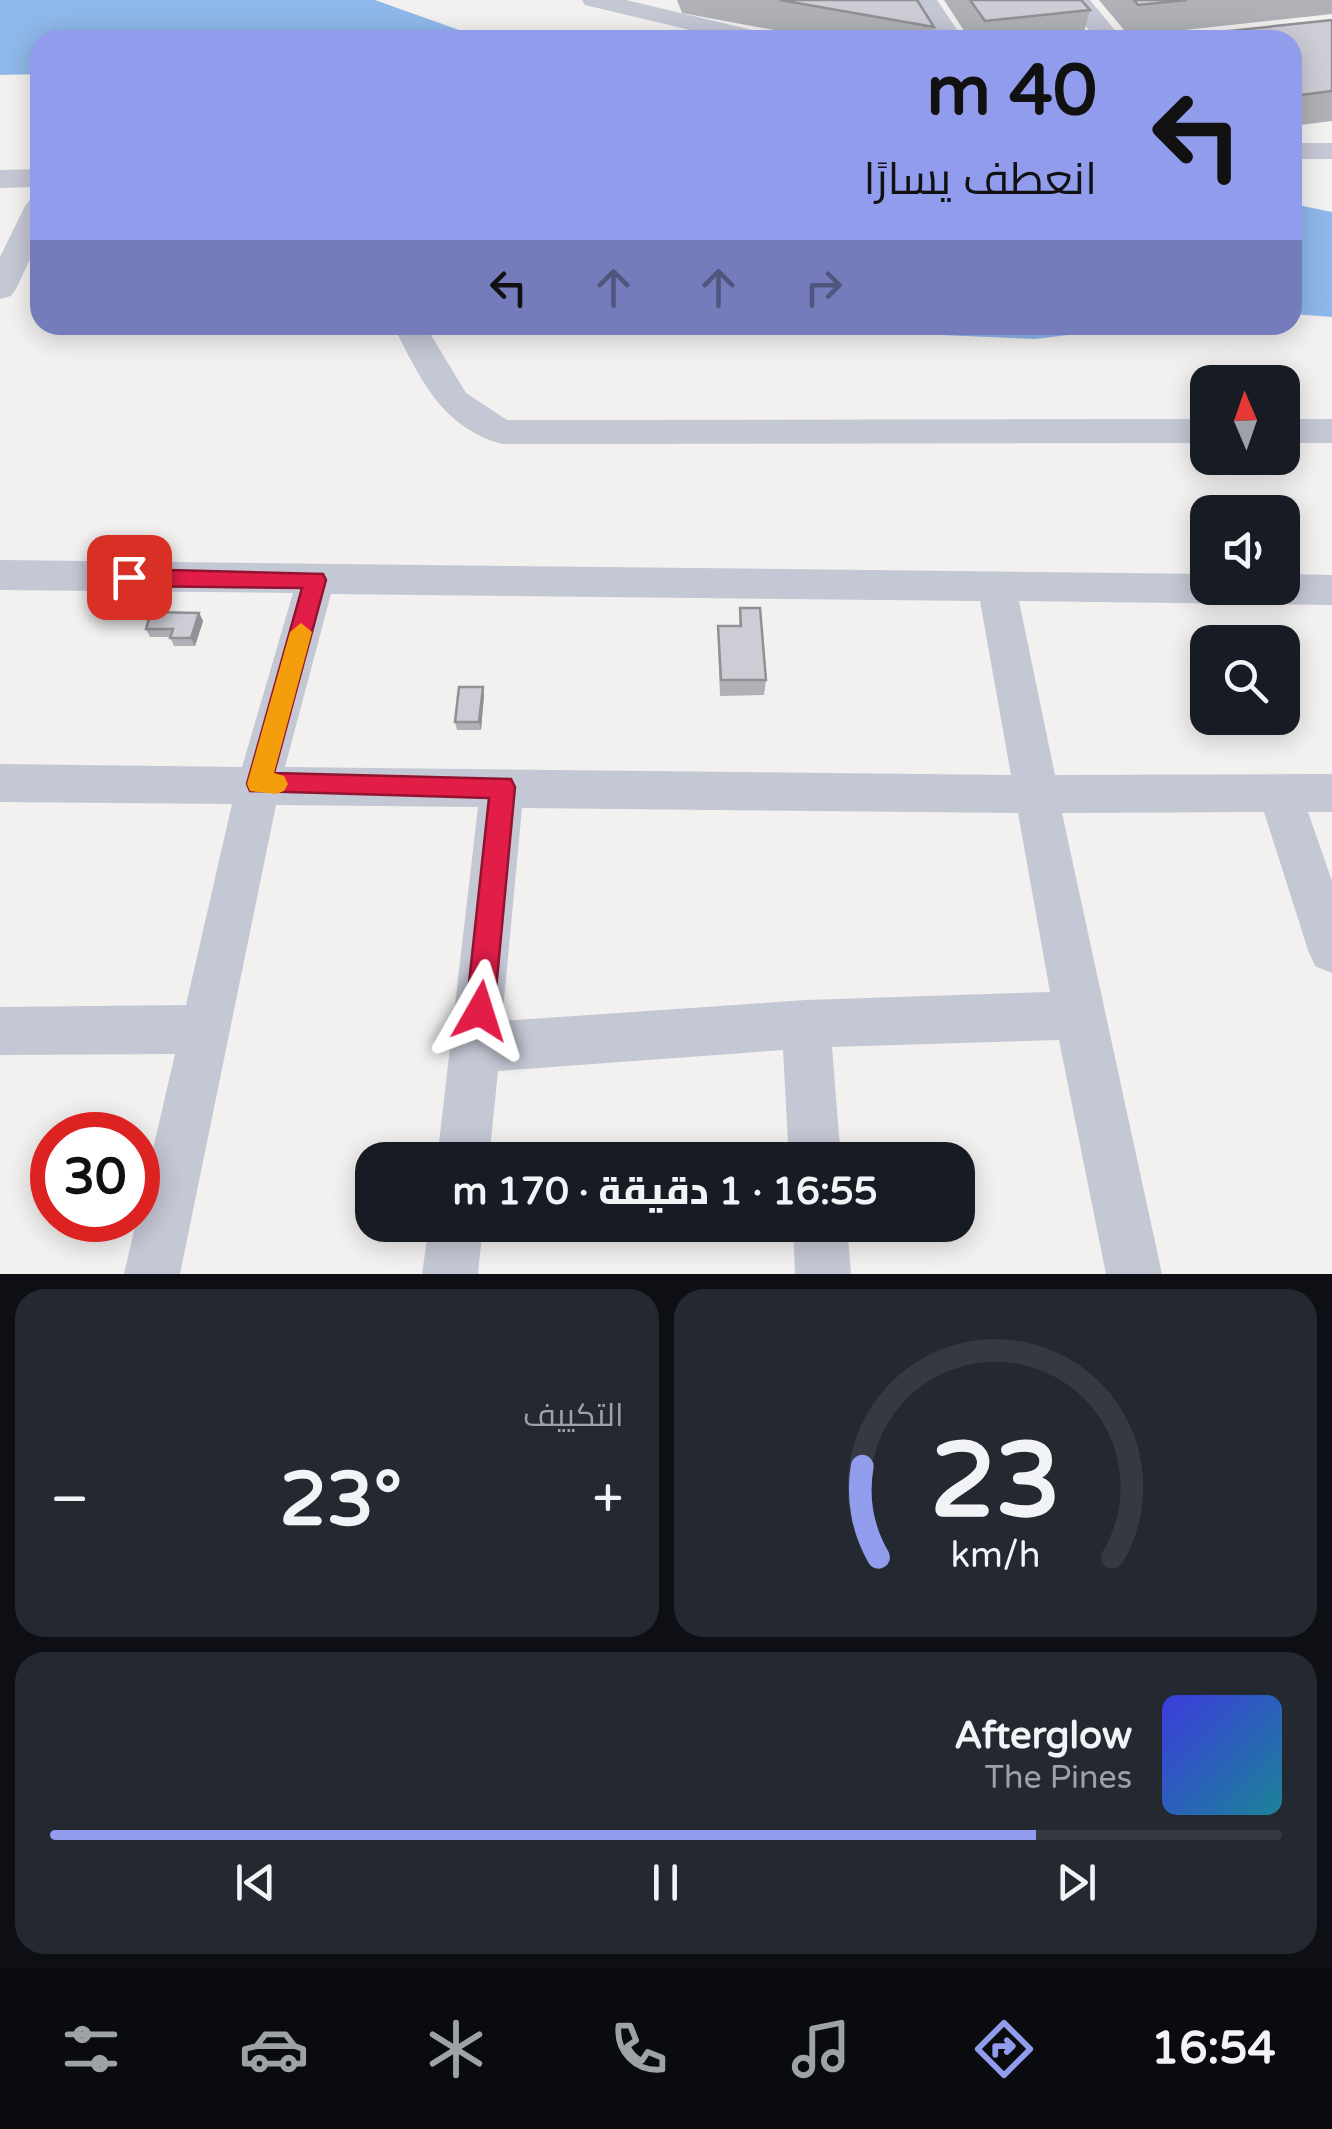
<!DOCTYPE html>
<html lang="ar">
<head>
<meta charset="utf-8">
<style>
	body { margin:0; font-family:"Varela Round",Cairo,sans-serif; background:#242831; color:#f1f3f6; direction:rtl; height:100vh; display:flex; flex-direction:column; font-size:38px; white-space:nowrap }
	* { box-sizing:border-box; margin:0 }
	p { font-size:32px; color:#9ea1a6 }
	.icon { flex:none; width:55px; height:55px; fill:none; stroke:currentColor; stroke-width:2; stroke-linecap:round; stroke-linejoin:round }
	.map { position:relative; height:1274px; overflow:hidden; direction:ltr }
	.side { display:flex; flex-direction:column; gap:15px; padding:15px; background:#0d0f14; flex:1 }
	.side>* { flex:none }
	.banner { position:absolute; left:30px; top:30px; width:1272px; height:305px; border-radius:30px; box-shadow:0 5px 25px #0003; direction:rtl; background:#929cec; color:#111; overflow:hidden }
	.needle { width:65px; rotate:358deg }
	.tools { position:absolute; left:1190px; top:365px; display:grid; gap:20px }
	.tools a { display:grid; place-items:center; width:110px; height:110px; border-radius:20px; background:#171b24; box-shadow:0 5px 25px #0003; font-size:50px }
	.speed { position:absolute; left:30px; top:1112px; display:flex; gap:20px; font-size:50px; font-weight:700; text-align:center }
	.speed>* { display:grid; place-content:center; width:130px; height:130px; border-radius:50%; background:#171b24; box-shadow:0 5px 25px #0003; line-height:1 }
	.speed .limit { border:15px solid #d22; background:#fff; color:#111 }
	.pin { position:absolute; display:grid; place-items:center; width:85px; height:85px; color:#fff; margin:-42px; border-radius:20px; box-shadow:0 5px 15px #0006 }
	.me { position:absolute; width:110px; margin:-55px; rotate:6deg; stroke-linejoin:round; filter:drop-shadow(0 0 8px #0008) }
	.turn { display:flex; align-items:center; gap:35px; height:210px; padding:0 40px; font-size:45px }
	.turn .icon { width:130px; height:130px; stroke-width:2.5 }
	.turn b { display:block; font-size:70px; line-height:85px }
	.lanes { display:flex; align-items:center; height:95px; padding:0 40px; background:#0003; justify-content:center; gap:50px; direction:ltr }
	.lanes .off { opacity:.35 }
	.big { font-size:75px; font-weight:800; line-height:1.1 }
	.side .card { flex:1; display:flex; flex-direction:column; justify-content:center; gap:15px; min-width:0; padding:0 35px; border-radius:30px; background:#242831 }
	.side .dial { align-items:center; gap:0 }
	.dial svg { height:260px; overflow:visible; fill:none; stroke:#363941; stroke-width:7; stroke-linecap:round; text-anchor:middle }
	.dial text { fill:#f1f3f6; stroke:none }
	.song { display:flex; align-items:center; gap:30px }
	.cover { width:120px; height:120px; border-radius:15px; background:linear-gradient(135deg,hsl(240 70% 55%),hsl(190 70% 35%)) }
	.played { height:10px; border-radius:5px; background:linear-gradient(90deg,#929cec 80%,#363941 80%) }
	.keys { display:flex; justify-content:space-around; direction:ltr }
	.heat { display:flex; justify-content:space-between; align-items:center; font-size:55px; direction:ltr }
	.side .tiles { flex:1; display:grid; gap:15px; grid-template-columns:1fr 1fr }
	.card:last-child { grid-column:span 2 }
	.trip { position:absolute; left:355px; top:1142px; width:620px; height:100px; border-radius:30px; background:#171b24; box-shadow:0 5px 25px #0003; font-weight:800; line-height:100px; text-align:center; direction:rtl }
	.dock { display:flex; height:160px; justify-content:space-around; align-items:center; background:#090b0e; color:#9ea1a6 }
	.dock .icon { width:70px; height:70px }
	.dock .on { color:#929cec }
	.dock b { font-size:45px; color:#f1f3f6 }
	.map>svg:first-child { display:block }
</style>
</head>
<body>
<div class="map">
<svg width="1332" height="1274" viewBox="0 0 1332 1274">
	<rect width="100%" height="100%" fill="#f2f1f0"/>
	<path fill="#8eb8ea" d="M 0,0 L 375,0 L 487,40 L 40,40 L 40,74 L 0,75 Z
		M 1293,204 L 1332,212 L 1332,317 L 1293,314 Z
		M 848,325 L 1149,325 L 1035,339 L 896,333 Z"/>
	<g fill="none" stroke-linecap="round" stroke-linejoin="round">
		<path fill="#c4c7d4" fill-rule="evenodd" d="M 582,0 L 626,0 L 773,35 L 777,40 L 732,40 L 585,5 Z
			M 913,0 L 937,0 L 964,40 L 938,40 Z
			M 1065,0 L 1090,0 L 1123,40 L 1097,40 Z
			M 1292,143 L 1332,143 L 1332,159 L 1292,159 Z
			M 40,169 L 40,187 L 0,188 L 0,170 Z
			M 40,197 L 40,238 L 16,289 L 11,296 L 0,299 L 0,257 L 25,206 L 30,200 Z
			M 393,325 L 425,325 L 466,393 L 507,420 L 1208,419 L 1208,443 L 502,444 C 441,427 420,378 393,325 Z
			M 1282,419 L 1332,419 L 1332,443 L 1282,443 Z
			M 0,560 L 1208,574 L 1208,588 L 1282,588 L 1282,574 L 1332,575 L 1332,605 L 1019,601 L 1055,775 L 1332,774 L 1332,812 L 1308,812 L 1332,881 L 1332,973 L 1315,966 L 1308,950 L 1264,812 L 1062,813 L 1162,1274 L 1106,1274 L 1059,1040 L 832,1047 L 841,1160 L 789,1160 L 783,1050 L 498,1071 L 489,1160 L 437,1160 L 478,807 L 276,805 L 180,1274 L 124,1274 L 175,1054 L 0,1055 L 0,1007 L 186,1005 L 232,804 L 0,802 L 0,764 L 242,767 L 293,593 L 0,590 ZM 331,594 L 980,601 L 1011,775 L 285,767 ZM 522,808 L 1018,813 L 1050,992 L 806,1000 L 502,1021 Z
			M 429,1225 L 483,1225 L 478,1274 L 422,1274 Z
			M 793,1225 L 847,1225 L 851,1274 L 795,1274 Z"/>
	</g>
	<path fill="#b0b1b7" d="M 677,0 L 917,0 L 934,27 L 932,40 L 828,40 L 682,13 Z
		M 944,0 L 1081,0 L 1090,10 L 1082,40 L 970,40 Z
		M 1099,0 L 1332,0 L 1332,14 L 1129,36 Z
		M 1332,20 L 1332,121 L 1292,126 L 1292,40 L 1162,40 L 1163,38 Z
		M 740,608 L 766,680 L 764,695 L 720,696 L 718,642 L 718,626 L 739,626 Z
		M 199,613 L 203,621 L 195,646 L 174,646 L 170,637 L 150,637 L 146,629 Z
		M 484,695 L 481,730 L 457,730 L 455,722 Z"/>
	<path fill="#909095" d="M 199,613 L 203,621 L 195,646 L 191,638 Z
		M 483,687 L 484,695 L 481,730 L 479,722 Z"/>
	<path fill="#cdced5" stroke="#909095" stroke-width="2.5" d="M 780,0 L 917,0 L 934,27 Z
		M 970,0 L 1081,0 L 1090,10 L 985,21 Z
		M 1134,0 L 1187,0 L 1138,5 Z
		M 1332,20 L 1332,91 L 1292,96 L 1292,40 L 1164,40 L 1163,38 Z
		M 740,608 L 760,608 L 766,680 L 721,680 L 718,626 L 741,626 Z
		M 151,612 L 199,613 L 191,638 L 170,638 L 173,629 L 146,629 Z
		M 459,687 L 483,687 L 479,722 L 455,722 Z"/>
	<path fill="#e11d48" stroke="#92132f" stroke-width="2.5" d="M 129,569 L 323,574 L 326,580 L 274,773 L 511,779 L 515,787 L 494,1011 L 490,1021 L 480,1025 L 470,1021 L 466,1011 L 489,798 L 250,791 L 247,784 L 302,588 L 129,586 L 118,577 Z"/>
	<path fill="#f59e0b" d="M 301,623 L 312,632 L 274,773 L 284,776 L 288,784 L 284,791 L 276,794 L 250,791 L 247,784 L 290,632 Z"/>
</svg>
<div class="tools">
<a><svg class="needle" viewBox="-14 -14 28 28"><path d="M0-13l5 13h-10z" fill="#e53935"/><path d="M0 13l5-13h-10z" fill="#9ea1a6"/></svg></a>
<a><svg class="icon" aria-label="sound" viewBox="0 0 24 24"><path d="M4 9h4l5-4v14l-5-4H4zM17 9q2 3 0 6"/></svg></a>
<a><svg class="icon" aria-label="search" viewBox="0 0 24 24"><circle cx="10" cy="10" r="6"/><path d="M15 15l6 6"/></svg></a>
</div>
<div class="speed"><div class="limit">30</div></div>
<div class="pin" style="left:129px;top:577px;background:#d93025"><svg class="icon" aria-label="arrive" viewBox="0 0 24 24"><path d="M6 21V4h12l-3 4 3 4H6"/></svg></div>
<svg class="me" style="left:480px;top:1011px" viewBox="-20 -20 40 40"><path d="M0-17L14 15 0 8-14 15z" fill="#e11d48" stroke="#fff" stroke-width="4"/></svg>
<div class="trip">16:55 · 1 دقيقة · 170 m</div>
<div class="banner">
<div class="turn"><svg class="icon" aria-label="left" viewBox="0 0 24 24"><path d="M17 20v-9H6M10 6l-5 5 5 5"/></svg><div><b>40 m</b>انعطف يسارًا</div></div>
<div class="lanes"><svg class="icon" aria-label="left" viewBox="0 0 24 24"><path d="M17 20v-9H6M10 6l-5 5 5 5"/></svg><svg class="icon off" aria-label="ahead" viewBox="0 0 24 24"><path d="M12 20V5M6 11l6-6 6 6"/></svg><svg class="icon off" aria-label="ahead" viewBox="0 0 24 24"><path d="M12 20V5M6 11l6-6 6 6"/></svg><svg class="icon off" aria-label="right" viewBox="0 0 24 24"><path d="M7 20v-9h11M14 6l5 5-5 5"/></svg></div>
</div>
</div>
<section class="side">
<div class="tiles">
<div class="card dial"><svg viewBox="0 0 100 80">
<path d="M14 69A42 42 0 1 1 86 69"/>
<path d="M14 69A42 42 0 0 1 9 41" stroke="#929cec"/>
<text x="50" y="56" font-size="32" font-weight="700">23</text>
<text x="50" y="72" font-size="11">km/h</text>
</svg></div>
<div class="card"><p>التكييف</p>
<div class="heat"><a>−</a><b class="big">23°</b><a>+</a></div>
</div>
<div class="card">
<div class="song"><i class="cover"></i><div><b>Afterglow</b><p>The Pines</p></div></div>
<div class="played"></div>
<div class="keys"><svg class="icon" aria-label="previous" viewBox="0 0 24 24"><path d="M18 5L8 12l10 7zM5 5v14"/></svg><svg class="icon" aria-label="pause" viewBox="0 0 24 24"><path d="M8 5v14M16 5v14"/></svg><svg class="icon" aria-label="next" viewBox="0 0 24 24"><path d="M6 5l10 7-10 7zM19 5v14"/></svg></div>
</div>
</div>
</section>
<nav class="dock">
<b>16:54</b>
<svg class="icon on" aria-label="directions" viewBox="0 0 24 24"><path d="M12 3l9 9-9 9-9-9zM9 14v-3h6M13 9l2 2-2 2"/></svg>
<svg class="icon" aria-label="music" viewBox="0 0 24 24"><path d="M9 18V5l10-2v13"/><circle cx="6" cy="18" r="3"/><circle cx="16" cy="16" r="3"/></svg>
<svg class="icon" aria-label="phone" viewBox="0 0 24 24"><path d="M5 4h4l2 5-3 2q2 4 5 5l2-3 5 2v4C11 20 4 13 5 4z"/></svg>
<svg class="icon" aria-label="climate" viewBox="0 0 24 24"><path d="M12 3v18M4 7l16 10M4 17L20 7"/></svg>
<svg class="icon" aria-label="car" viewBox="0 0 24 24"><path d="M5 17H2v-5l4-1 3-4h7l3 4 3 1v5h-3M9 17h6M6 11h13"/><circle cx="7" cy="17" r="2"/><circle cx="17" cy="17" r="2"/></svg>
<svg class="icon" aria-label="filters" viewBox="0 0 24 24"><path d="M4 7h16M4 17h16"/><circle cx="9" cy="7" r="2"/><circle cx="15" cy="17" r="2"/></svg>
</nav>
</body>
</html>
